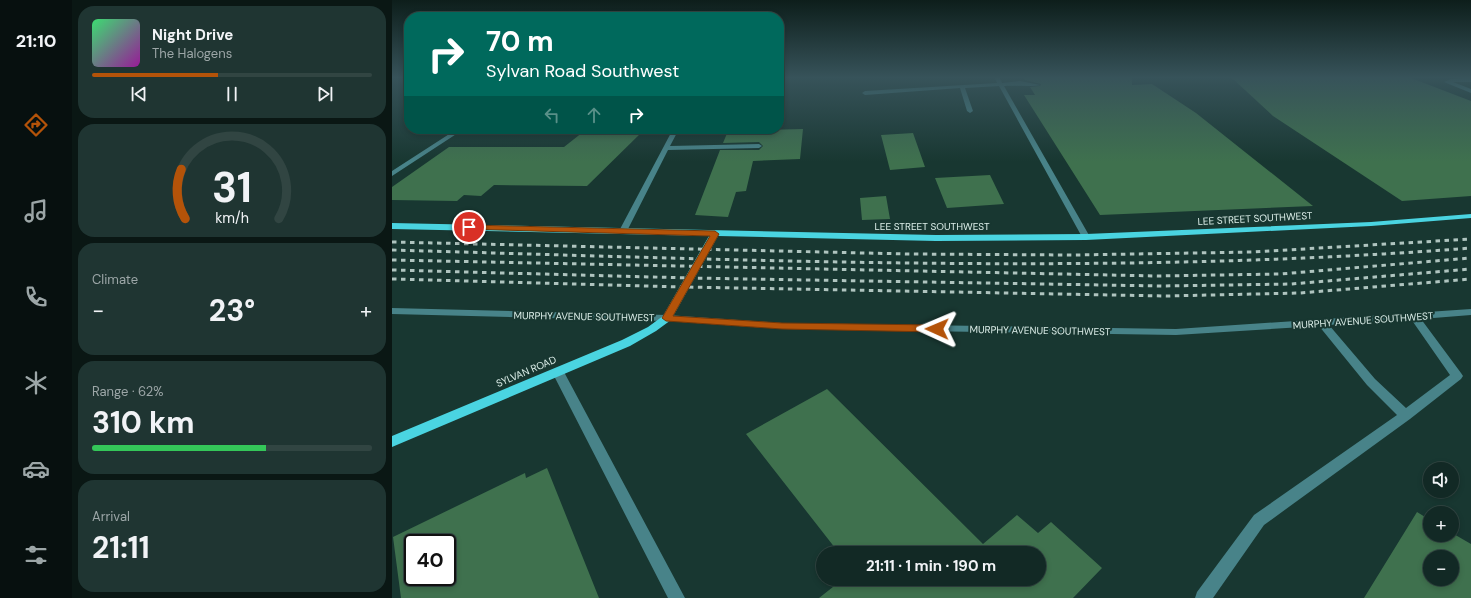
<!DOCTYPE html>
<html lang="en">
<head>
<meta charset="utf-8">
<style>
	body { margin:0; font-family:"DM Sans",sans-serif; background:#1f3532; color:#f1f3f6; height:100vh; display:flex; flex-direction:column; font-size:15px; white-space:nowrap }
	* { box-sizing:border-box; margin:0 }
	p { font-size:13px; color:#9ca6a7 }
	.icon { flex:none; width:22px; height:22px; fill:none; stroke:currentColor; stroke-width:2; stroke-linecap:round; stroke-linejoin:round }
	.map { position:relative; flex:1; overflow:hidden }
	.side { display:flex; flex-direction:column; gap:6px; padding:6px; background:#0a1714; width:320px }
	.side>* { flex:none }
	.top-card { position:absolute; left:12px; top:12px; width:380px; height:122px; border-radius:16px; box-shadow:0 2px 6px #0003,0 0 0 1px #314542; background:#00695c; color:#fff; overflow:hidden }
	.fabs { position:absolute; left:1031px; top:462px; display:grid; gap:8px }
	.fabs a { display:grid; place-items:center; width:36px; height:36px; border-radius:50%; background:#122925; box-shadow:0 2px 6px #0003,0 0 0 1px #314542; font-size:20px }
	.speed { position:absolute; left:12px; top:534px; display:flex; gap:8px; font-size:20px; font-weight:700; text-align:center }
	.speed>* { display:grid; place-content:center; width:52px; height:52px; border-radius:50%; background:#122925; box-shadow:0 2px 6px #0003,0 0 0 1px #314542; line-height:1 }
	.speed .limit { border:2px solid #111; border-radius:6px; background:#fff; color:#111 }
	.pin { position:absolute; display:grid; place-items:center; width:34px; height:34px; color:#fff; margin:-17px; border:2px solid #fff; border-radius:50%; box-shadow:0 1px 4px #0007 }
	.me { position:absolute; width:44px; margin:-22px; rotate:271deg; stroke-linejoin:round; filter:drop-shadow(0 0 3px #0008) }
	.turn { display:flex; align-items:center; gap:14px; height:84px; padding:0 16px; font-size:18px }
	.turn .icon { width:52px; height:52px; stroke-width:2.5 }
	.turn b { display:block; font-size:28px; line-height:34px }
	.lanes { display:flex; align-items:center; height:38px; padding:0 16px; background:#0003; justify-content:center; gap:20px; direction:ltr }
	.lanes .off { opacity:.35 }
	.big { font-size:30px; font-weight:700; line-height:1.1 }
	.side .card { flex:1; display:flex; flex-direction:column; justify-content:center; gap:6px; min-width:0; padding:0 14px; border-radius:16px; background:#1f3532 }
	.side .dial { align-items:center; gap:0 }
	.dial svg { height:104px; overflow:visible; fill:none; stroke:#314542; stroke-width:7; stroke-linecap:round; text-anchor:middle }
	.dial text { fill:#f1f3f6; stroke:none }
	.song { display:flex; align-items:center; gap:12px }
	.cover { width:48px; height:48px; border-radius:6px; background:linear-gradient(135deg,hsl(140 70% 55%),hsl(300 70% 35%)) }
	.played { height:4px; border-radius:2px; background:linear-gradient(90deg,#b45309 45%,#314542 45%) }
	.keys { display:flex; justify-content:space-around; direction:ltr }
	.heat { display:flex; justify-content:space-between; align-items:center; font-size:22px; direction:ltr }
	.charge { height:6px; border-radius:3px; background:linear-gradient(90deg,#34c759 62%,#314542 0) }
	.trip { position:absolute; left:424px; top:546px; width:230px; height:40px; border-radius:20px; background:#122925; box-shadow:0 2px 6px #0003,0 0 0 1px #314542; font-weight:700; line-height:40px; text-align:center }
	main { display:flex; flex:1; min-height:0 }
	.tabs { display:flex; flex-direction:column; width:72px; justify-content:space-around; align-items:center; background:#07100f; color:#9ca6a7 }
	.tabs .icon { width:28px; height:28px }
	.tabs .on { color:#b45309 }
	.tabs b { font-size:18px; color:#f1f3f6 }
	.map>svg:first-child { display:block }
</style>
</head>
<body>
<main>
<nav class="tabs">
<b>21:10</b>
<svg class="icon on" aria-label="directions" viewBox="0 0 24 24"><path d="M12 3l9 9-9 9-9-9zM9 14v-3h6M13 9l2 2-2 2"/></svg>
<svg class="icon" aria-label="music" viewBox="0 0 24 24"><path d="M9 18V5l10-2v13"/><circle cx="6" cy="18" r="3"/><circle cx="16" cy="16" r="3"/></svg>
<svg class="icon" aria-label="phone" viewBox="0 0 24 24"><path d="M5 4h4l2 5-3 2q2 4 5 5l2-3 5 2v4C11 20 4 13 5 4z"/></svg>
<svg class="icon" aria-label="climate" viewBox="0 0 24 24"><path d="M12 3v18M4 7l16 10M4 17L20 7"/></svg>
<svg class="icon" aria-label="car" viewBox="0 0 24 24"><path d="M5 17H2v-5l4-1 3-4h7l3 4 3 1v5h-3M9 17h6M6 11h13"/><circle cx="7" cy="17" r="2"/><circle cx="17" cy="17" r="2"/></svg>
<svg class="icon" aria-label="filters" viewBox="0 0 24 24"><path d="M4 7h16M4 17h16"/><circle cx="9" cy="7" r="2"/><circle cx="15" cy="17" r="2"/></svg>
</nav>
<section class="side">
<div class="card">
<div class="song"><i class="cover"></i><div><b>Night Drive</b><p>The Halogens</p></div></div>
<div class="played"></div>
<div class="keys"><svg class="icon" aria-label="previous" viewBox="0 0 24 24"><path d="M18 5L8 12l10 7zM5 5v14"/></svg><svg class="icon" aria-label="pause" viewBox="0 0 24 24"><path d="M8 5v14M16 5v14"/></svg><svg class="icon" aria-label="next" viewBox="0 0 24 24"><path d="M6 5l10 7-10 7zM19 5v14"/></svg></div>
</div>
<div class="card dial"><svg viewBox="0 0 100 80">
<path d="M14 69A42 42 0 1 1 86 69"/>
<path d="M14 69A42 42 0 0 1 11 31" stroke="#b45309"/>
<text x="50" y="56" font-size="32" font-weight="700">31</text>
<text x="50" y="72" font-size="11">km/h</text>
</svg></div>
<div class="card"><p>Climate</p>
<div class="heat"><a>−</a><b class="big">23°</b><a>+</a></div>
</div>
<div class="card"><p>Range · 62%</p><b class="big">310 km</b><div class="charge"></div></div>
<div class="card"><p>Arrival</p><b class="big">21:11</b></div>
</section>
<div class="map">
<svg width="1079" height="598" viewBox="0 0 1079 598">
	<rect width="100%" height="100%" fill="#183731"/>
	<path fill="#3f714e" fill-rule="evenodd" d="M 632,78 L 740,78 L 740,85 L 760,84 L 804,113 L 921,206 L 708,215 L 632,95 L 643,95 L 638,87 L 648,86 L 649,84 L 633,80 Z
		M 840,78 L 1019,78 L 1079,101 L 1079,196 L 1010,201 L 881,116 Z
		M 411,129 L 408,159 L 361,161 L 354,191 L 344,192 L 336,217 L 303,215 L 328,150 L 367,150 L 371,146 L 367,142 L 331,143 L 336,131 Z
		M 251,131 L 195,186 L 102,185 L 89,196 L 72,195 L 65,201 L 0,200 L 0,187 L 57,147 L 172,147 L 191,132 Z
		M 521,133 L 533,167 L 498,170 L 489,135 Z
		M 598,175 L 612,204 L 555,208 L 543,178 Z
		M 494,196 L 498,219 L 470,220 L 468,198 Z
		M 435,389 L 591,544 L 625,515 L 646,533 L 659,522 L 710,568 L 681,598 L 427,598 L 451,579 L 647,579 L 647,553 L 447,553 L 354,434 Z
		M 155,468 L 207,598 L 9,598 L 1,537 L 133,473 L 134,478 ZM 21,543 L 55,543 L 55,577 L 21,577 Z
		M 1025,512 L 1038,520 L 1038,535 L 1060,535 L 1060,533 L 1079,544 L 1079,598 L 972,598 ZM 1038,557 L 1060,557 L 1060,579 L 1038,579 Z"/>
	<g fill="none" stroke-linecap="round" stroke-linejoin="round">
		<path fill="#488389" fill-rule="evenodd" d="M 603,78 L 608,78 L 610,83 L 628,81 L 648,85 C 645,87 618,85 612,86 L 698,237 L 697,239 L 691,239 L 690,237 L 607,86 L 573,88 L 581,111 L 578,113 L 575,111 L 568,88 L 473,95 L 470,93 L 473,91 L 605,83 Z
			M 1079,78 L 1079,82 L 1061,82 L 1079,89 L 1079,93 L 1052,82 L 1059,79 Z
			M 65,129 L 72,129 L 0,176 L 0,171 Z
			M 281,129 L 287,129 L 278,146 L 367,144 L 370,146 L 367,148 L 276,150 L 235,231 L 231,234 L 228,233 L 227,231 Z
			M 0,308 L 275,315 L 390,323 L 784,329 L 1079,309 L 1079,315 L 1029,319 L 1069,373 L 1071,376 L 1069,379 L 1018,419 L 872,525 L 821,598 L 803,598 L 805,592 L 862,515 L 1005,415 L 975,385 L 927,326 L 784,335 L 390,329 L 275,321 L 0,314 ZM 1019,319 L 1058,375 L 1014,408 L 983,379 L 937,325 Z
			M 166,368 L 170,369 L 172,372 L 293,598 L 276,598 L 160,372 L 162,369 Z"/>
		<path fill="#4ad4e1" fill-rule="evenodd" d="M 1079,214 L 1079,218 L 979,226 L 694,240 L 544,241 L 326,236 L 279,320 L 264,331 L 238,346 L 0,447 L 0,436 L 230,340 L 256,327 L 271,316 L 317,236 L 0,229 L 0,223 L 544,235 L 694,234 L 979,222 Z"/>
		<path stroke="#afc4bf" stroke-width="3" stroke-dasharray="4.5 4.5" stroke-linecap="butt" d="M 0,242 L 516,254 L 681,255 L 861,252 L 1079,239
			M 0,250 C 360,260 720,276 1079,248
			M 0,260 L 765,276 L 888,274 L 1079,258
			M 0,270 L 298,278 L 770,286 L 899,284 L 1079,269
			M 0,279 L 292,287 L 775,296 L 908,293 L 1079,279"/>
	</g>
	<linearGradient id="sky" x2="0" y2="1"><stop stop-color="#0d1e1b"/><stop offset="0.48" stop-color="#37535a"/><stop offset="1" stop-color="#37535a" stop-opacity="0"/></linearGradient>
	<rect width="1079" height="162" fill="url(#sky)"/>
	<path fill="#b45309" stroke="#753606" d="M 77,225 L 323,231 L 327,234 L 281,316 L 390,323 L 545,325 L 549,329 L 545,332 L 390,329 L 274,321 L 270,318 L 318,236 L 74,229 L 73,227 Z"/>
	<g text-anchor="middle" stroke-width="4" stroke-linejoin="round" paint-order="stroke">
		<g font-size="10" fill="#ddefea" stroke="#183731">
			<text transform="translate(863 218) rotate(-3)" y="4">LEE STREET SOUTHWEST</text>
			<text x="540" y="230">LEE STREET SOUTHWEST</text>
			<text transform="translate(192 316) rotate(1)" y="4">MURPHY AVENUE SOUTHWEST</text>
			<text transform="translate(971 320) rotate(-4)" y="4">MURPHY AVENUE SOUTHWEST</text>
			<text transform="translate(648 330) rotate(1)" y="4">MURPHY AVENUE SOUTHWEST</text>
			<text transform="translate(134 371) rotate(-23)" y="4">SYLVAN ROAD</text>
		</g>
	</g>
</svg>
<div class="fabs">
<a><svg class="icon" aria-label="sound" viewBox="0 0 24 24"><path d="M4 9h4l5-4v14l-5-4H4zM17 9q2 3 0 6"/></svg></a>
<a>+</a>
<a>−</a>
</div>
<div class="speed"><div class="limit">40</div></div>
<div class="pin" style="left:77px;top:227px;background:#d93025"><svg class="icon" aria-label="arrive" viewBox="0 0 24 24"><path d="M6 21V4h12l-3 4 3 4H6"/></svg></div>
<svg class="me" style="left:545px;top:329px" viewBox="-20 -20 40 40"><path d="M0-17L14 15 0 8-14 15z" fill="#b45309" stroke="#fff" stroke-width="4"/></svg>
<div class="trip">21:11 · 1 min · 190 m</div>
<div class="top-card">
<div class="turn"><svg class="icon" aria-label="right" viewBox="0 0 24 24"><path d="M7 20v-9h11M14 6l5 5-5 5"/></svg><div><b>70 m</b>Sylvan Road Southwest</div></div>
<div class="lanes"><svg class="icon off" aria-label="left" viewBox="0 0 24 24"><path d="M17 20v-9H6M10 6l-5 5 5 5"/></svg><svg class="icon off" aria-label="ahead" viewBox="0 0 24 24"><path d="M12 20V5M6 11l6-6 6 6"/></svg><svg class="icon" aria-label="right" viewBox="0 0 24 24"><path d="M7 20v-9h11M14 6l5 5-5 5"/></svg></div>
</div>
</div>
</main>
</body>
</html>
